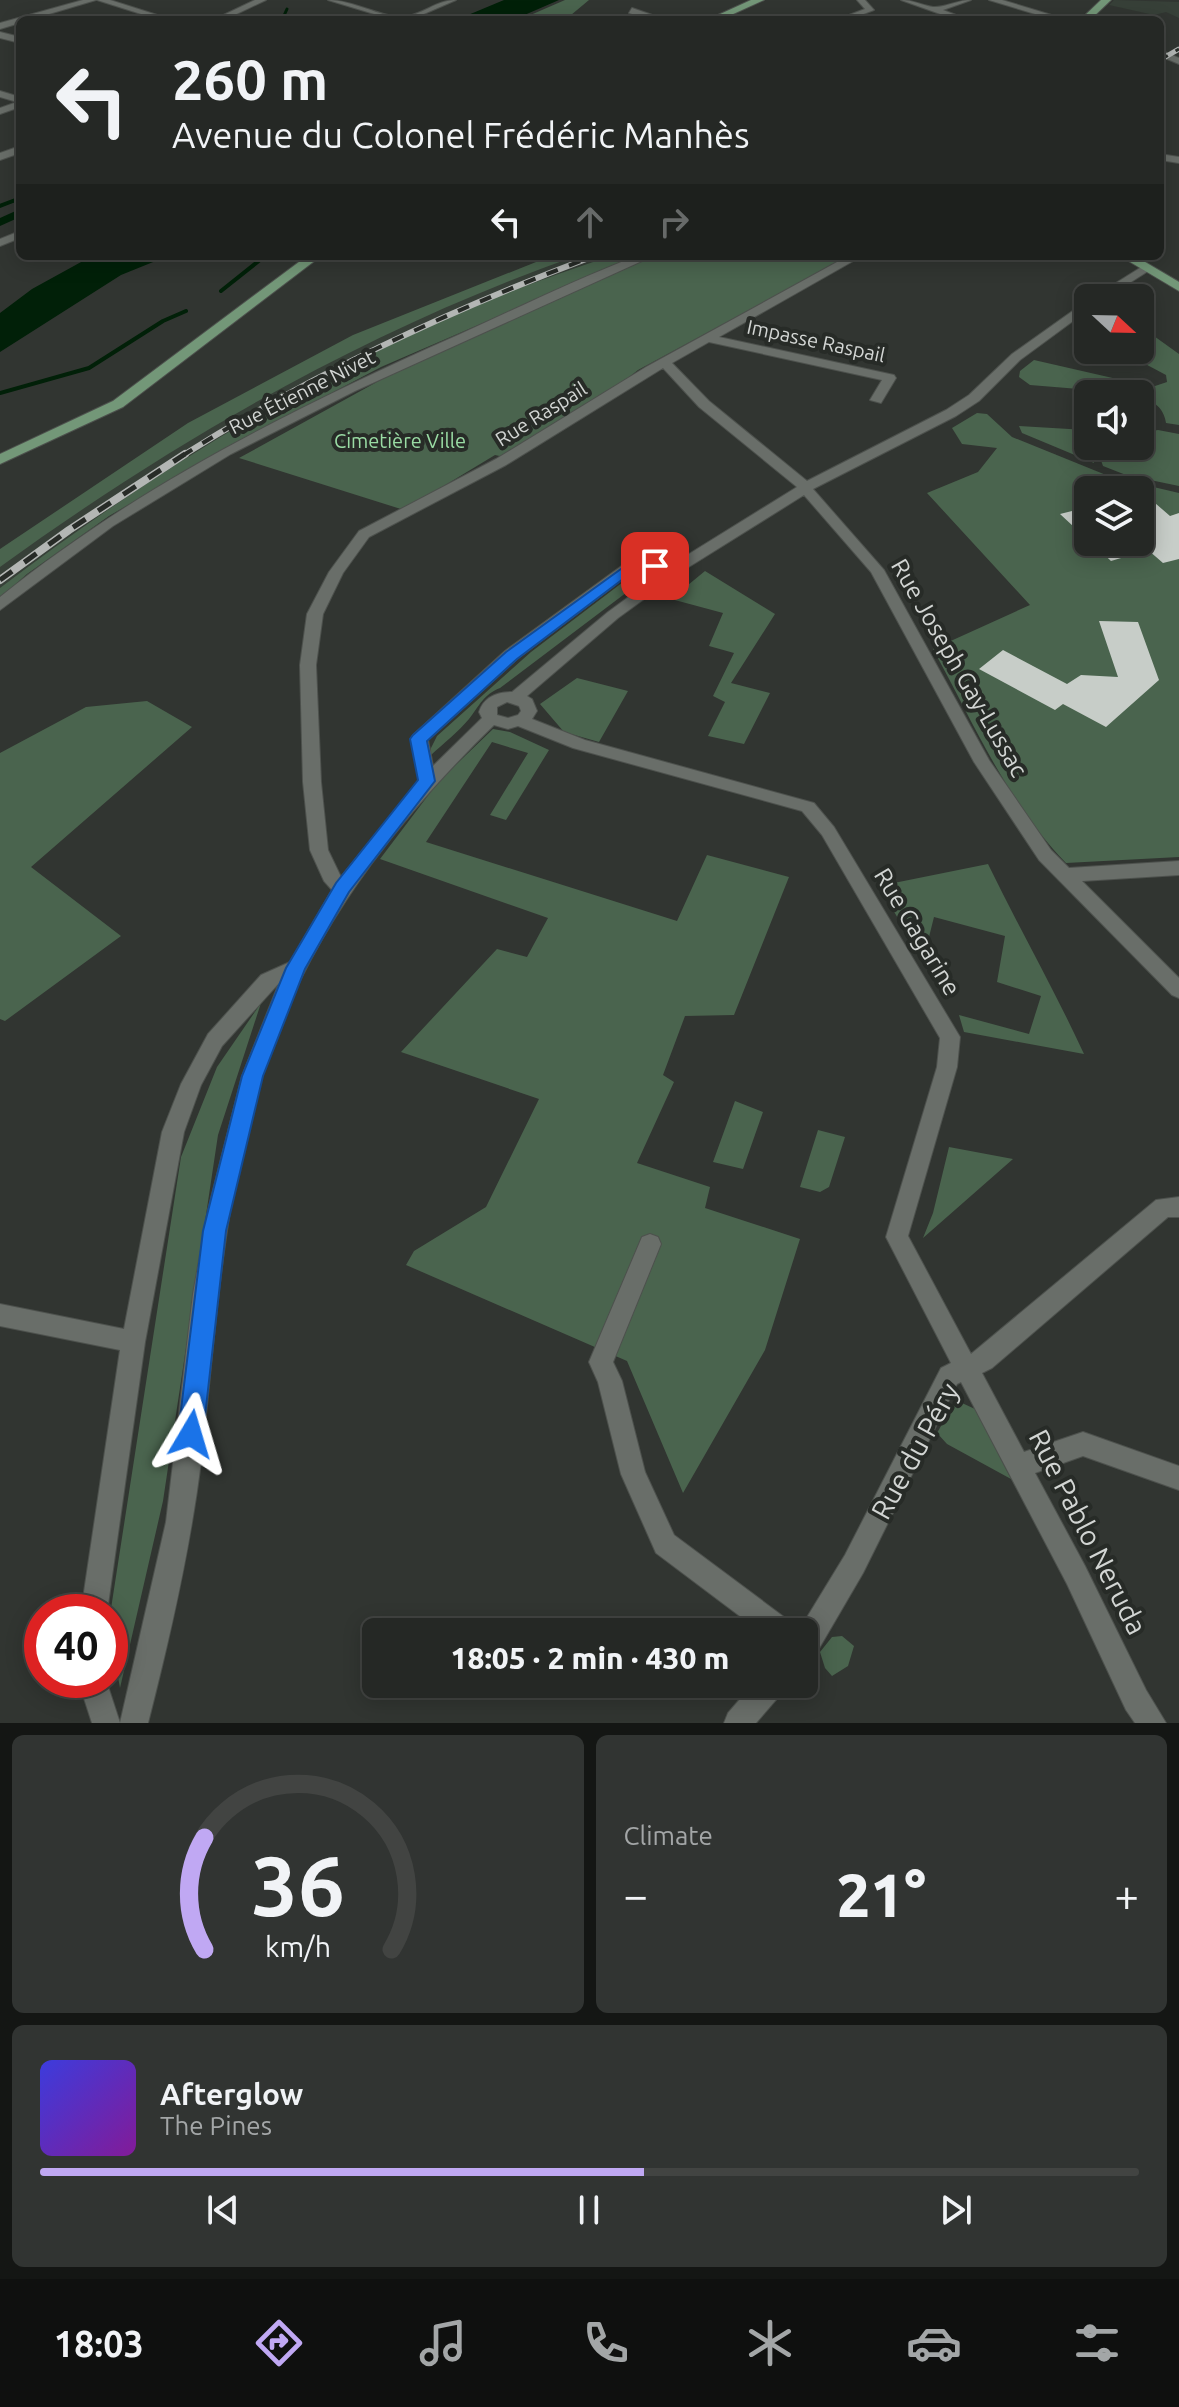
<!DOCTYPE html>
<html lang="en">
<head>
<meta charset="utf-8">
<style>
	body { margin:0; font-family:Ubuntu,sans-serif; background:#313432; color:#f1f3f6; height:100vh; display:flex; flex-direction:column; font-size:30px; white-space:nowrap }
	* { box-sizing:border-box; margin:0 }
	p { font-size:26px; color:#a3a6a7 }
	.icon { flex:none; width:44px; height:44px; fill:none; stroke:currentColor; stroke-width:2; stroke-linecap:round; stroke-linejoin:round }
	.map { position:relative; height:1723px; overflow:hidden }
	.drawer { display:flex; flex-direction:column; gap:12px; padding:12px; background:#141614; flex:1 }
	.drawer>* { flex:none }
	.top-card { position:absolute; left:16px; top:16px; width:1148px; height:244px; border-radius:12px; box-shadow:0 4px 20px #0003,0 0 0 2px #424442; background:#252825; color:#f1f3f6; overflow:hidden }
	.needle { width:52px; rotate:112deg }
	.tools { position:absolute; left:1074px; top:284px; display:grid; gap:16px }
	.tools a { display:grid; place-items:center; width:80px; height:80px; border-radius:12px; background:#252825; box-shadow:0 4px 20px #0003,0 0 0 2px #424442; font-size:40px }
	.speed { position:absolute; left:24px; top:1594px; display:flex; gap:16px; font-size:40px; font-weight:700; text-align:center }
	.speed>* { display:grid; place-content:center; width:104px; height:104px; border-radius:50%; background:#252825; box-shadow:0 4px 20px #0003,0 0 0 2px #424442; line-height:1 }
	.speed .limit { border:12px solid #d22; background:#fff; color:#111 }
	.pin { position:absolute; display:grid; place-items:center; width:68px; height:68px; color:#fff; margin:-34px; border-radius:16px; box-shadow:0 4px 12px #0006 }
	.me { position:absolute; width:88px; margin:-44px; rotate:7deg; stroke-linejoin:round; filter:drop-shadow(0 0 6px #0008) }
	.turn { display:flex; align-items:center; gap:28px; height:168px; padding:0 24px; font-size:36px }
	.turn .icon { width:104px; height:104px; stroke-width:2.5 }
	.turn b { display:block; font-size:56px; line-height:68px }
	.lanes { display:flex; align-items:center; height:76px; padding:0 24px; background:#0003; justify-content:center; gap:40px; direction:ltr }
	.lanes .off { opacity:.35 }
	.big { font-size:60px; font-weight:800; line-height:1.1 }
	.drawer .widget { flex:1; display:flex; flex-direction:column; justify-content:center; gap:12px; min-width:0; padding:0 28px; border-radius:12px; background:#313432 }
	.drawer .dial { align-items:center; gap:0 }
	.dial svg { height:208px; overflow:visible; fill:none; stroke:#424442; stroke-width:7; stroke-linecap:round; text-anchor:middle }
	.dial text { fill:#f1f3f6; stroke:none }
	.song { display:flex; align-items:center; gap:24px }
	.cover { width:96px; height:96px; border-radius:12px; background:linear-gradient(135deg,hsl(240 70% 55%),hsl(290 70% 35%)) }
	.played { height:8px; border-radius:4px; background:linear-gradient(90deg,#c0a8f3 55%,#424442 55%) }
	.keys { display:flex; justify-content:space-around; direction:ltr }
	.heat { display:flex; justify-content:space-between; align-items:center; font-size:44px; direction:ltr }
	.drawer .tiles { flex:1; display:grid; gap:12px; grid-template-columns:1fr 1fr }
	.widget:last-child { grid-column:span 2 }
	.trip { position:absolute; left:362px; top:1618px; width:456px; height:80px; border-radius:12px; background:#252825; box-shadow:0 4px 20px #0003,0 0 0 2px #424442; font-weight:800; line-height:80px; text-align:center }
	.menu { display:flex; height:128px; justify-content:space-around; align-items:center; background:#0f100f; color:#a3a6a7 }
	.menu .icon { width:56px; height:56px }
	.menu .current { color:#c0a8f3 }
	.menu b { font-size:36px; color:#f1f3f6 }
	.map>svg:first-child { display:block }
</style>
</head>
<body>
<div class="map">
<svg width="1179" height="1723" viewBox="0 0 1179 1723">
	<rect width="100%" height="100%" fill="#313531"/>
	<path fill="#374038" d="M 1114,0 L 1179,2 L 1179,18 L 1166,12 L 1154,15 L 1109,5 Z
		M 566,256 L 616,256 L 220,440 L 0,590 L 0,557 L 207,423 L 388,329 Z"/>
	<path fill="#4a644e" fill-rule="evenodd" d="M 565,0 L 589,0 L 571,15 L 572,20 L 519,20 Z
		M 551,256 L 576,256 C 369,329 178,438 0,567 L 0,549 L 188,423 L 353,335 Z
		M 611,256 L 638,256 L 381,367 L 208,458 L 109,516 L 27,574 L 0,598 L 0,588 C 134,486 276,396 429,325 C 488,298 549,277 611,256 Z
		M 654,256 L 849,256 L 638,370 L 609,393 L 504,457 L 495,455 L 404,510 L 239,458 L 395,372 Z
		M 1140,326 L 1179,354 L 1179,425 L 1166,423 C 1164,407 1152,400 1140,398 L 1140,394 L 1030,385 L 1019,377 L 1020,371 L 1034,360 L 1152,387 L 1167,382 L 1166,375 L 1119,350 L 1140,350 Z
		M 977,413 L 987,414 L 1012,437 L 1111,477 L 1179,493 L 1179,857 L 1066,863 C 1008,804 972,720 933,649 L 1030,605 L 927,493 L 978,472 L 997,448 L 962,444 L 952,428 ZM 1088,490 L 1140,490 L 1140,542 L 1088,542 Z
		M 1019,426 L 1086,430 L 1094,463 L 1022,433 Z
		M 1158,430 L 1179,434 L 1179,486 L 1126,475 L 1103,466 L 1096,446 L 1140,446 L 1140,433 Z
		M 705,571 L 775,614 L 731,683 L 770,693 L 744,744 L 708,736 L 725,702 L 713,696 L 734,653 L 709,646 L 723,613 L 671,599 Z
		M 631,576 L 647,577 L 500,688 C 483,695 480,705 469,719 C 458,732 444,743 431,755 L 431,748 L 437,736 L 531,652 Z
		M 577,678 L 628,691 L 599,742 L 564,732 L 540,704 Z
		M 147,701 L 192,727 L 31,867 L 121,936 L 5,1021 L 0,1019 L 0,753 L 86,707 Z
		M 493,729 L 510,732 L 549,750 L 506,820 L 490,815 L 528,753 L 492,742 L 426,842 L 677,921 L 707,855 L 789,877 L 734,1015 L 685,1016 L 663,1075 L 674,1082 L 637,1163 L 710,1187 L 705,1208 L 800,1239 L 765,1350 L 683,1493 L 627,1361 L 406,1265 L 414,1251 L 486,1207 L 539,1099 L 401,1052 L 497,949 L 527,957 L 548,918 L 380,859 L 439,781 Z
		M 988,864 C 1019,928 1054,989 1084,1054 L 964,1032 L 959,1015 L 1029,1034 L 1041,996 L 997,982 L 1005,936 L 934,917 L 923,961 L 879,886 Z
		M 261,1003 L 218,1135 L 163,1501 L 120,1688 L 110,1633 L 110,1615 L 181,1157 L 217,1067 Z
		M 735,1101 L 763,1112 L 743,1169 L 713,1162 Z
		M 818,1130 L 845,1137 L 829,1187 L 820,1192 L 800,1187 Z
		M 949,1147 L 1013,1159 L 923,1238 L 933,1213 Z
		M 962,1403 L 975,1409 L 1011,1479 L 947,1444 L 937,1433 L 953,1405 Z
		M 842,1636 L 854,1646 L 848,1666 L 832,1676 L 825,1668 L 820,1652 L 832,1637 Z"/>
	<path fill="#012008" d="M 504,0 L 559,0 L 513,20 L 456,20 Z
		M 92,256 L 168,256 L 121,275 L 0,352 L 0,313 L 32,289 Z"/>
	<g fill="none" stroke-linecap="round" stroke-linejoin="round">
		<path stroke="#012008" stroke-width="3" d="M 282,20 L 287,9
			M 13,201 L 20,198"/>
		<path stroke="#012008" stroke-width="4" d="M 0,206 L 18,199
			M 221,291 L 265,256
			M 0,393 L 89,368 L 163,321 L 186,311"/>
		<path fill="#012008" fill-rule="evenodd" d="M 20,209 L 20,217 L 0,226 L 0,218 Z"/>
	</g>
	<path fill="#c7cdc8" d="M 1140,490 L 1170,516 L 1179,513 L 1179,559 L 1163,563 L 1148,550 L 1111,561 L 1091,542 L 1140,542 Z
		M 1088,507 L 1088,540 L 1060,514 Z
		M 1099,621 L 1138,622 L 1159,680 L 1106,727 L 1063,704 L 1055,710 L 979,669 L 1003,650 L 1067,684 L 1081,675 L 1118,677 Z"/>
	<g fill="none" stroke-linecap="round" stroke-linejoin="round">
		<defs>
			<path id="minor" d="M 83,0 L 96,0 L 29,20 L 20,20 L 20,23 L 0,29 L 0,23 Z
				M 97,0 L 110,0 L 173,20 L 160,20 Z
				M 255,0 L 266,0 L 224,20 L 213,20 Z
				M 328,0 C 353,0 383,18 402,17 C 421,16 436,0 456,0 L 410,20 L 394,20 Z
				M 857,0 L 865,0 L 874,10 L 848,20 L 836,20 L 865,9 Z
				M 901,0 C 913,0 921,5 933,7 C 944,8 958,0 971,0 L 943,10 L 969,20 L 957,20 Z
				M 989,0 L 1002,0 L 1068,20 L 1055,20 Z
				M 632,8 L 661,18 L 662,20 L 650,20 L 629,13 Z
				M 0,32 L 20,37 L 20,43 L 0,38 Z
				M 1160,50 L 1179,58 L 1179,64 L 1160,56 Z
				M 0,91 L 20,97 L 20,107 L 0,114 L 0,108 L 17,102 L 0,97 Z
				M 20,146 L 20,153 L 0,160 L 0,153 Z
				M 1160,154 L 1179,157 L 1179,163 L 1160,160 Z
				M 20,231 L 20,238 L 0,246 L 0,239 Z
				M 637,256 L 653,256 L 355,391 L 231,454 L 113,526 L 0,610 L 0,597 C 139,485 296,407 458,335 C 518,308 576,279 637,256 Z
				M 848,256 L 862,256 L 719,337 L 894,375 L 896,378 L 881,403 L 870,400 L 882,380 L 709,342 L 672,363 L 709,401 L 807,481 L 946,410 L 969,395 L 1012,354 L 1088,300 L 1088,310 L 1020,360 L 979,401 L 956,416 L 813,489 L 884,570 L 989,760 L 1051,850 L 1069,868 L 1179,861 L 1179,875 L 1082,881 L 1179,978 L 1179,998 L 1172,995 L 1039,860 L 974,762 L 871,572 L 804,495 L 684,570 L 618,618 L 527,696 L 532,699 L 537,711 L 532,719 L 585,740 L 814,803 L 834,827 L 960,1037 L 957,1067 L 908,1236 L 971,1354 L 1156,1200 L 1179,1197 L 1179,1217 L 1168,1217 L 992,1368 L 982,1373 L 1024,1452 L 1083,1432 L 1179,1466 L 1179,1490 L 1083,1456 L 1035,1473 L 1085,1566 L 1146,1690 L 1166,1723 L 1135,1723 L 1126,1710 L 1067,1584 L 961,1382 L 957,1384 L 863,1573 L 814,1657 L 804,1660 L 804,1632 L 798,1632 L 845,1555 L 941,1368 L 951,1363 L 886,1237 L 937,1067 L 940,1038 L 822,835 L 802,811 L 573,748 L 518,726 L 508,729 L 494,725 C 405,812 328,908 281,1023 C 223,1165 218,1313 201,1462 C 190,1550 170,1637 148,1723 L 120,1723 L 166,1522 L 193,1294 L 208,1210 L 242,1076 L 279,983 L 222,1046 L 201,1085 L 184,1132 L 145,1342 L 107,1612 L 81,1612 L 120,1350 L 0,1326 L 0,1304 L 124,1329 L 162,1132 L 181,1084 L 208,1034 L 261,975 L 290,962 L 332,890 L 324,881 L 310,850 L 303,782 L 300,665 L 307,614 L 329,572 L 359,531 L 496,459 L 646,367 ZM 663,368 L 699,407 L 797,487 L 676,562 L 627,562 L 505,651 L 413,735 L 411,739 L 419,781 L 341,877 L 328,850 L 321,782 L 316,665 L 323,614 L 343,573 L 369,537 L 506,465 ZM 635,570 L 664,571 L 608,612 L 512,692 C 497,692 484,697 479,712 L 482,718 L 433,766 L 428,740 L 517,659 ZM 507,702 L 519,706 L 521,711 L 518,715 L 508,718 L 497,715 L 497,707 Z
				M 1143,266 L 1153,268 L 1106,298 L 1092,298 Z
				M 650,1234 L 658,1237 L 661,1244 L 613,1362 L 622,1381 L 645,1472 L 674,1535 L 792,1623 L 796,1632 L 761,1632 L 656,1553 L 621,1474 L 598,1382 L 589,1362 L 642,1237 Z
				M 78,1680 L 106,1680 L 120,1723 L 92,1723 Z
				M 753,1684 L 785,1684 L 781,1694 L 756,1723 L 724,1723 L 728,1713 Z"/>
			<path id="major" d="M 751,0 L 764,0 L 720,20 L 707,20 Z
				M 1101,0 L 1111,0 L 1090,20 L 1080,20 Z
				M 307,256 L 321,256 L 123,407 L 0,464 L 0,454 L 113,401 Z
				M 1120,256 L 1135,256 L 1179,282 L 1179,291 Z"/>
		</defs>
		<use href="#minor" stroke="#4d514d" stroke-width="2"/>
		<use href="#major" stroke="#4d514d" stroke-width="2"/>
		<use href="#minor" fill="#696e69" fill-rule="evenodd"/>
		<use href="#major" fill="#739778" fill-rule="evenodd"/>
		<defs>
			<path id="rail-far2" d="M 1160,60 L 1179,49"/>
			<path id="rail-far1" d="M 182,456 C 312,374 450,310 594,256"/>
			<path id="rail" d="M 0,580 L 69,530 L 185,454"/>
		</defs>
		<use href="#rail-far2" stroke="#b3b6b4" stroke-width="5"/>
		<use href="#rail-far1" stroke="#b3b6b4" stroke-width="6"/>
		<use href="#rail" stroke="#b3b6b4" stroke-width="8"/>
		<use href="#rail-far2" stroke="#272b27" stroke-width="3" stroke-dasharray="9" stroke-linecap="butt"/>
		<use href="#rail-far1" stroke="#272b27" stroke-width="4" stroke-dasharray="12" stroke-linecap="butt"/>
		<use href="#rail" stroke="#272b27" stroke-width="5" stroke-dasharray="15" stroke-linecap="butt"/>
	</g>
	<path fill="#1a73e8" stroke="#114b97" stroke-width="2" d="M 632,561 L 655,562 L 663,566 L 655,571 L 635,570 L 517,659 L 427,741 L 435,781 L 349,892 L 305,969 L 263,1076 L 226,1231 L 203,1434 L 200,1443 L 191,1446 L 182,1443 L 178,1434 L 203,1231 L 242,1076 L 286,968 L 336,883 L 418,780 L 410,739 L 413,735 L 506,652 Z"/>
	<g text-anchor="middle" stroke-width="8" stroke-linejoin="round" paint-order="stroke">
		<g font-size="20" fill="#d2d5d3" stroke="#272b27">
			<text transform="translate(816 341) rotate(12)" y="7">Impasse Raspail</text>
			<text transform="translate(302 392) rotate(-27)" y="7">Rue Étienne Nivet</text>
			<text transform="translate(541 414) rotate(-32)" y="7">Rue Raspail</text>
		</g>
		<g font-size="20" fill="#9adca4" stroke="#272b27">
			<text x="400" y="448">Cimetière Ville</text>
		</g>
		<g font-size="24" fill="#d2d5d3" stroke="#272b27">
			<text transform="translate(959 668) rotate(60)" y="8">Rue Joseph Gay-Lussac</text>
			<text transform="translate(917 932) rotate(59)" y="8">Rue Gagarine</text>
		</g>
		<g font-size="28" fill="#d2d5d3" stroke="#272b27">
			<text transform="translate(915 1451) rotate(-61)" y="10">Rue du Péry</text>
			<text transform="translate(1088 1532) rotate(63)" y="10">Rue Pablo Neruda</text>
		</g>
	</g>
</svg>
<div class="tools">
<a><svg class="needle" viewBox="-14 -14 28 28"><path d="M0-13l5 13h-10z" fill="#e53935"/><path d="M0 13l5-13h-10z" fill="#a3a6a7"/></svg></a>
<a><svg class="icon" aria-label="sound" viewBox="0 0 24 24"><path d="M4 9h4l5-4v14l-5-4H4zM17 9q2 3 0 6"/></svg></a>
<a><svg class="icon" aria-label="layers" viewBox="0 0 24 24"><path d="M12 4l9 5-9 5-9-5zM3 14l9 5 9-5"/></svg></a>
</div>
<div class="speed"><div class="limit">40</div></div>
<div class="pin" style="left:655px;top:566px;background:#d93025"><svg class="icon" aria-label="arrive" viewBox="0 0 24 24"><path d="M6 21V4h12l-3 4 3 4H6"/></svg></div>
<svg class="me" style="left:191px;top:1434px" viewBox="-20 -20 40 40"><path d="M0-17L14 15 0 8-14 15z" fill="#1a73e8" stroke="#fff" stroke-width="4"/></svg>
<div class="trip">18:05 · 2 min · 430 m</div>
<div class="top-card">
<div class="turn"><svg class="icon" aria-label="left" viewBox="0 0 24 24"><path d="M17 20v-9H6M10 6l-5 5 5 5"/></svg><div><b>260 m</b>Avenue du Colonel Frédéric Manhès</div></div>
<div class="lanes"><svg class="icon" aria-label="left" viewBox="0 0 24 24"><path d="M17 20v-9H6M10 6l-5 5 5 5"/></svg><svg class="icon off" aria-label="ahead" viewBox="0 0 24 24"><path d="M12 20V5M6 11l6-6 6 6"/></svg><svg class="icon off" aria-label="right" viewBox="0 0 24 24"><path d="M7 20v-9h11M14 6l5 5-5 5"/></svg></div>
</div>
</div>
<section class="drawer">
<div class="tiles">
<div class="widget dial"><svg viewBox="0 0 100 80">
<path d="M14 69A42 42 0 1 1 86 69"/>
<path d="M14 69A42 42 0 0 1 14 26" stroke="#c0a8f3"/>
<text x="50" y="56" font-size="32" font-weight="700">36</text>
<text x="50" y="72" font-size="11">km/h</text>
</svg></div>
<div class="widget"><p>Climate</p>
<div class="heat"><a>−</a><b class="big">21°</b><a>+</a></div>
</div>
<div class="widget">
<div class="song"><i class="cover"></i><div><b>Afterglow</b><p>The Pines</p></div></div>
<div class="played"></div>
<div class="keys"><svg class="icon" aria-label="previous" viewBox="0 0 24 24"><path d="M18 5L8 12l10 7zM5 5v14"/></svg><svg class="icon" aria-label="pause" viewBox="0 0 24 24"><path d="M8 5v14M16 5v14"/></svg><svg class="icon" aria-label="next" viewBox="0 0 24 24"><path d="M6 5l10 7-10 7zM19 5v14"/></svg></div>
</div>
</div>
</section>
<nav class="menu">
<b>18:03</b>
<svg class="icon current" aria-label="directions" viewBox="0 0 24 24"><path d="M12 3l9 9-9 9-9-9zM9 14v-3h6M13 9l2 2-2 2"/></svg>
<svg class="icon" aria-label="music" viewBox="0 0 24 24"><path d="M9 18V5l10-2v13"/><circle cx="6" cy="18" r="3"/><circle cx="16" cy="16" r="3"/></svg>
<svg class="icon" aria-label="phone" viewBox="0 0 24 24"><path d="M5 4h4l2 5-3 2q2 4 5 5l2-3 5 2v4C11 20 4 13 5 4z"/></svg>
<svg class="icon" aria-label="climate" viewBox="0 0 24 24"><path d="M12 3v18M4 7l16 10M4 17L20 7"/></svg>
<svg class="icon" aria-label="car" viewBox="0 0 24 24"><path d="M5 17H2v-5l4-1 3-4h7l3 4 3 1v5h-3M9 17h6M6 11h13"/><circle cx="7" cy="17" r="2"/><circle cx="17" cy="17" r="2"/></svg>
<svg class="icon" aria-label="filters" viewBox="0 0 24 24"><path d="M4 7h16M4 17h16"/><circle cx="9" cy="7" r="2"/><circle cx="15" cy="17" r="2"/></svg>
</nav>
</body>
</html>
